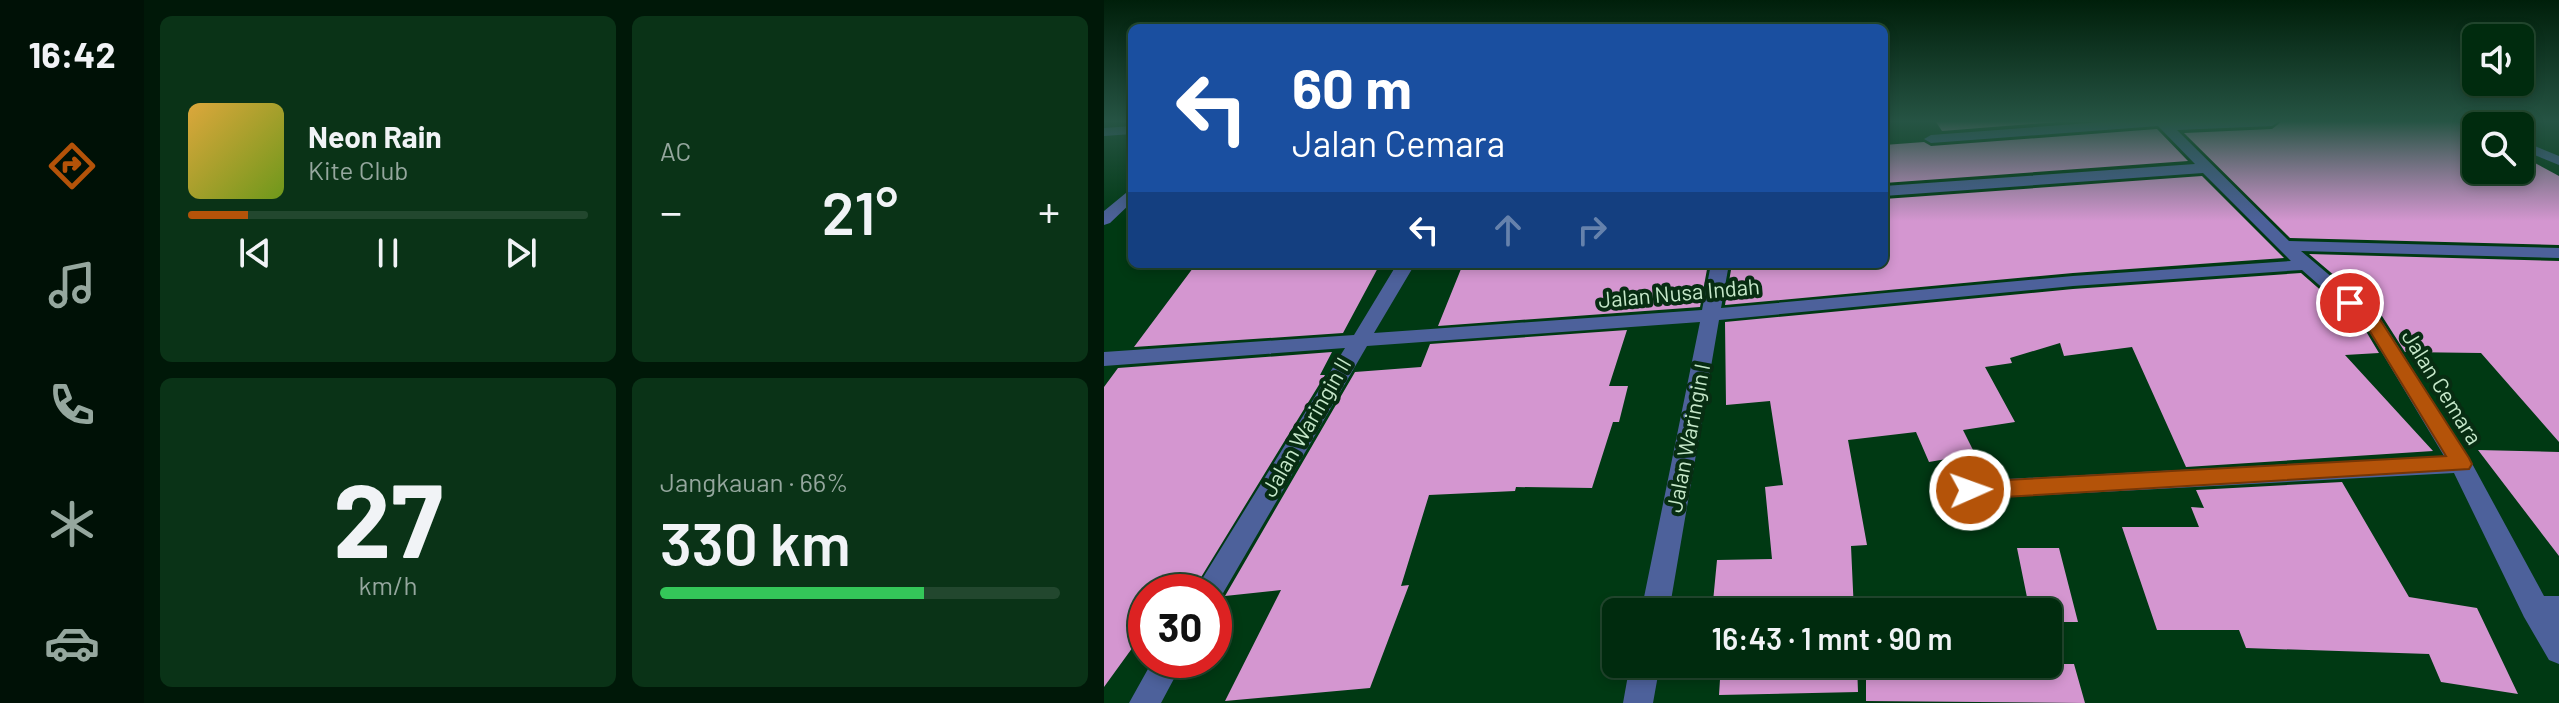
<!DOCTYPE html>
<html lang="id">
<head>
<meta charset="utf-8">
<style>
	body { margin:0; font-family:Barlow,sans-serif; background:#0a3317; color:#f1f3f6; height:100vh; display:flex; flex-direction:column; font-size:30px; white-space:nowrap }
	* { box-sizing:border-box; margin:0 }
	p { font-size:26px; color:#95a79e }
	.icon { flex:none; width:44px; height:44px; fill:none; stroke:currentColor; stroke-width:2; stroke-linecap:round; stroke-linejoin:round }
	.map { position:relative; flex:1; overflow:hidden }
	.sheet { display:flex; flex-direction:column; gap:16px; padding:16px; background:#001808; width:960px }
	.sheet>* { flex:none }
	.top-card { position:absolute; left:24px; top:24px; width:760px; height:244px; border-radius:12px; box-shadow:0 4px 12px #0003,0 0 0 2px #22472e; background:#1a4fa0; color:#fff; overflow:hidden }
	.tools { position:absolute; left:1358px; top:24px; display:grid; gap:16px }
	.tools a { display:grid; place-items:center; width:72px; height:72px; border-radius:12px; background:#002b0e; box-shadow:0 4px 12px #0003,0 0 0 2px #22472e; font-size:40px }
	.speed { position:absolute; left:24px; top:574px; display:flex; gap:16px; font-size:40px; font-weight:700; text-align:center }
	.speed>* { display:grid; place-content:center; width:104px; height:104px; border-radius:50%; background:#002b0e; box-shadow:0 4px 12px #0003,0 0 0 2px #22472e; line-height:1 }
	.speed .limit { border:12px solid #d22; background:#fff; color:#111 }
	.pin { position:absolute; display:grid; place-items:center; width:68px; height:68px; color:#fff; margin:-34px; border:4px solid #fff; border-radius:50%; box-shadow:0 2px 8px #0007 }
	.me { position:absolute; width:88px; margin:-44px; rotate:88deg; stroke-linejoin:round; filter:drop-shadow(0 0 6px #0008) }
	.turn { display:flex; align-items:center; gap:28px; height:168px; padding:0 32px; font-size:36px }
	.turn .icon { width:104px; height:104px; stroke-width:2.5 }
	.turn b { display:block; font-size:56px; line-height:68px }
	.lanes { display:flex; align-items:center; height:76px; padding:0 32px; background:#0003; justify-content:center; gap:40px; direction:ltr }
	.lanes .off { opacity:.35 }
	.big { font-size:60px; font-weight:600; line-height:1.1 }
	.sheet .widget { flex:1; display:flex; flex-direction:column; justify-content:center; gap:12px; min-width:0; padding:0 28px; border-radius:12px; background:#0a3317 }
	.sheet .dial { align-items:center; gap:0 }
	.dial b { font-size:104px; line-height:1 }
	.song { display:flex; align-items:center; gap:24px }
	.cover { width:96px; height:96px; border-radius:12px; background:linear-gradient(135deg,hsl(40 70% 55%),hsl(80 70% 35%)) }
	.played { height:8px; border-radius:4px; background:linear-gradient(90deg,#b45309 15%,#22472e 15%) }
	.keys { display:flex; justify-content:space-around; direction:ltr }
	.heat { display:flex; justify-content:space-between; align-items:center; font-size:44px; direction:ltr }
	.charge { height:12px; border-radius:6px; background:linear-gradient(90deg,#34c759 66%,#22472e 0) }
	.sheet .tiles { flex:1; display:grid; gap:16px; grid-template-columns:repeat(2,1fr) }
	.trip { position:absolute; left:498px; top:598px; width:460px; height:80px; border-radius:12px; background:#002b0e; box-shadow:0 4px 12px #0003,0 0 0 2px #22472e; font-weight:600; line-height:80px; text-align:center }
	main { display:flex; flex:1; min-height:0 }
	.tabs { display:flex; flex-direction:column; width:144px; justify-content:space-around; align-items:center; background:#001106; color:#95a79e }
	.tabs .icon { width:56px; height:56px }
	.tabs .selected { color:#b45309 }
	.tabs b { font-size:36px; color:#f1f3f6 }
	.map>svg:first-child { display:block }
</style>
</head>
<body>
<main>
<nav class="tabs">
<b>16:42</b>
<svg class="icon selected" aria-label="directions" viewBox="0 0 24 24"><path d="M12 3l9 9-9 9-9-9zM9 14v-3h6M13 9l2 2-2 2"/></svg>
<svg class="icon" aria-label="music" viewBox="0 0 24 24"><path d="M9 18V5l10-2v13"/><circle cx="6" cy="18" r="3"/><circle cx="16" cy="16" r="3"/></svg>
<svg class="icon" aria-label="phone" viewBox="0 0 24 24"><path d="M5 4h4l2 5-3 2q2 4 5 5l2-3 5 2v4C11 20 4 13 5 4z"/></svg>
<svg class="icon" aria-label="climate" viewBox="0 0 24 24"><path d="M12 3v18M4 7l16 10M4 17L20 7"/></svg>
<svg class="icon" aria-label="car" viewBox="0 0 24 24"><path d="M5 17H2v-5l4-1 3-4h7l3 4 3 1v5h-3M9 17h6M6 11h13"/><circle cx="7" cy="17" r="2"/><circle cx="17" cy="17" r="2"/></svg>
</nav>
<section class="sheet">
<div class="tiles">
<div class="widget">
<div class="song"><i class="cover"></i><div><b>Neon Rain</b><p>Kite Club</p></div></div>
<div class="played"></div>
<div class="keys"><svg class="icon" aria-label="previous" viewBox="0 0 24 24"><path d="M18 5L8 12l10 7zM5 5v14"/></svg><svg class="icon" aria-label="pause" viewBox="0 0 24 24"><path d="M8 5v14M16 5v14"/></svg><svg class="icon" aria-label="next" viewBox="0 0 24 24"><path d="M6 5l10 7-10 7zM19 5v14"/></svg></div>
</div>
<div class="widget"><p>AC</p>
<div class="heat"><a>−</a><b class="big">21°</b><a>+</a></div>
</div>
<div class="widget dial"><b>27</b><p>km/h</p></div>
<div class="widget"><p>Jangkauan · 66%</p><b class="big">330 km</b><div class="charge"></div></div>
</div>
</section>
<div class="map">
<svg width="1455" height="703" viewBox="0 0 1455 703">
	<rect width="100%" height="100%" fill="#003913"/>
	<path fill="#d496d0" d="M 832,122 L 954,122 L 838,131 Z
		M 1177,122 L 1353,122 L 1372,132 L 1372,170 L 1416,170 L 1416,155 L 1455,176 L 1455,245 L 1186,238 L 1080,133 L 1168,129 Z
		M 1053,129 L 1084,161 L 780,183 L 780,145 L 820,142 L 827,146 Z
		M 1098,176 L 1180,258 L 969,273 L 621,305 L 628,264 L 780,264 L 780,199 Z
		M 1205,254 L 1455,261 L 1455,442 L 1377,353 L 1301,352 L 1278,316 Z
		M 92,264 L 276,264 L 239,333 L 30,347 Z
		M 359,264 L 604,264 L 596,307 L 334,326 Z
		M 1197,273 L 1260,328 L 1275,353 L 1241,355 L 1329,451 L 1082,467 L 1028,347 L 960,356 L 956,343 L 906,358 L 908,363 L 881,367 L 911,422 L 859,430 L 871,454 L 825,462 L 812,432 L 744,440 L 763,545 L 747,546 L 750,612 L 608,612 L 613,560 L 668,559 L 661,487 L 679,485 L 666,401 L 622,405 L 621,322 L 969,289 Z
		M 523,330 L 505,386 L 524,386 L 515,422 L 509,422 L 488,488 L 412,487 L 411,491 L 325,495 L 297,586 L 305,585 L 266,688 L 121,701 L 177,590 L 121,596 L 251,372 L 317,367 L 326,344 Z
		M 228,352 L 216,375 L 221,375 L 88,592 L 42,592 L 42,629 L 0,687 L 0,387 L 14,368 Z
		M 1374,450 L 1455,452 L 1455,556 Z
		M 1238,482 L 1305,597 L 1373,608 L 1414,694 L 1337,682 L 1325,654 L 1142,648 L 1135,630 L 1053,630 L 1018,527 L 1095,527 L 1087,507 L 1100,508 L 1092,490 Z
		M 913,548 L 955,548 L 974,622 L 944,622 L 944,612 L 926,612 Z
		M 617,664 L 753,664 L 754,692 L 615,695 Z
		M 762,664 L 970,664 L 981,703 L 762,701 Z"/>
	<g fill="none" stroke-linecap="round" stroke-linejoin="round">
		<path fill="#4d619b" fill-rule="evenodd" d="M 998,122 L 1174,122 L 1168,126 L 1073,130 L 1185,241 L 1455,248 L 1455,258 L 1197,251 L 1276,318 L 1365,458 L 1440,596 L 1455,596 L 1455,664 L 1445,660 L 1420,617 L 1350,473 L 866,499 L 857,497 L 854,490 L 857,483 L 866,481 L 1340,456 L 1262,326 L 1198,270 L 969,286 L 615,320 L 565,612 L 537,612 L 596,322 L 263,346 L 115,600 L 110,602 L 110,592 L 91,592 L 95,584 L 241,348 L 0,366 L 0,352 L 250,335 L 293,264 L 311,264 L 270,333 L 598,310 L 607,264 L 625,264 L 617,308 L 969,276 L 1187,261 L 1099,173 L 780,196 L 780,186 L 1091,164 L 1054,126 L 827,143 L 820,139 L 827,135 Z
			M 1361,122 L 1378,122 L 1382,126 L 1372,126 L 1372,129 Z
			M 28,126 L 28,134 L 0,136 L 0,128 Z
			M 1416,140 L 1455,156 L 1455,165 L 1416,149 Z
			M 28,188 L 28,202 L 6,223 L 0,225 L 0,211 Z
			M 49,660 L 80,660 L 57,703 L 25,703 Z
			M 526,664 L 556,664 L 549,703 L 519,703 Z"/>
	</g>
	<linearGradient id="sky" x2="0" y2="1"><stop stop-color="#001f0a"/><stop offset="0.55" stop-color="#265444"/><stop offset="1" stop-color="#265444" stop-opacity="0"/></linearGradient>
	<rect width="1455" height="221" fill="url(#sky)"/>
	<path fill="#b45309" stroke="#753606" stroke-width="2" d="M 1246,298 L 1275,318 L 1365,458 L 1368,464 L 1365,469 L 866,499 L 858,496 L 855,490 L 858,484 L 866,482 L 1342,456 L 1262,325 L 1238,303 Z"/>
	<g text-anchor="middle" stroke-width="8" stroke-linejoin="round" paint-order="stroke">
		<g font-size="22" fill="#c6e8ca" stroke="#072d12">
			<text transform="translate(575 293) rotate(-5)" y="8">Jalan Nusa Indah</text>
			<text transform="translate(1338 387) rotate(58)" y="8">Jalan Cemara</text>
			<text transform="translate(202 427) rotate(-60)" y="8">Jalan Waringin II</text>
			<text transform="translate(584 438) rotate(-79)" y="8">Jalan Waringin I</text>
		</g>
	</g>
</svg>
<div class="tools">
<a><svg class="icon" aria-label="sound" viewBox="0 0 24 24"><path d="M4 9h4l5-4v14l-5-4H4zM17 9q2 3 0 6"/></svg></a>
<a><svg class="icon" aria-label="search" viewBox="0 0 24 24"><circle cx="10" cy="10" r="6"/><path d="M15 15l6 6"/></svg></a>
</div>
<div class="speed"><div class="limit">30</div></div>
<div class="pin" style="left:1246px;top:303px;background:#d93025"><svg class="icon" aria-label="arrive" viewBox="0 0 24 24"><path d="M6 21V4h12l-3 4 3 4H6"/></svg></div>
<svg class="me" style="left:866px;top:490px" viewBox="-20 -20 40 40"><circle r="17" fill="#b45309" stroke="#fff" stroke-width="3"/><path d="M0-11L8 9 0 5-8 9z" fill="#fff"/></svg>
<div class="trip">16:43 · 1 mnt · 90 m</div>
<div class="top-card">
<div class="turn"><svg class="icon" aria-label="left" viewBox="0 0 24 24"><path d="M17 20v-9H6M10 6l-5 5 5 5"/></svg><div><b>60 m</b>Jalan Cemara</div></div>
<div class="lanes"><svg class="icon" aria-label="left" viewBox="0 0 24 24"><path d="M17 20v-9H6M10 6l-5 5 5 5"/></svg><svg class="icon off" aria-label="ahead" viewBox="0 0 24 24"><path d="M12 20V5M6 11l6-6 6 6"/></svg><svg class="icon off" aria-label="right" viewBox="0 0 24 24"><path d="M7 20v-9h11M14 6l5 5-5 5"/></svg></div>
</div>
</div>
</main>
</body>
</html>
